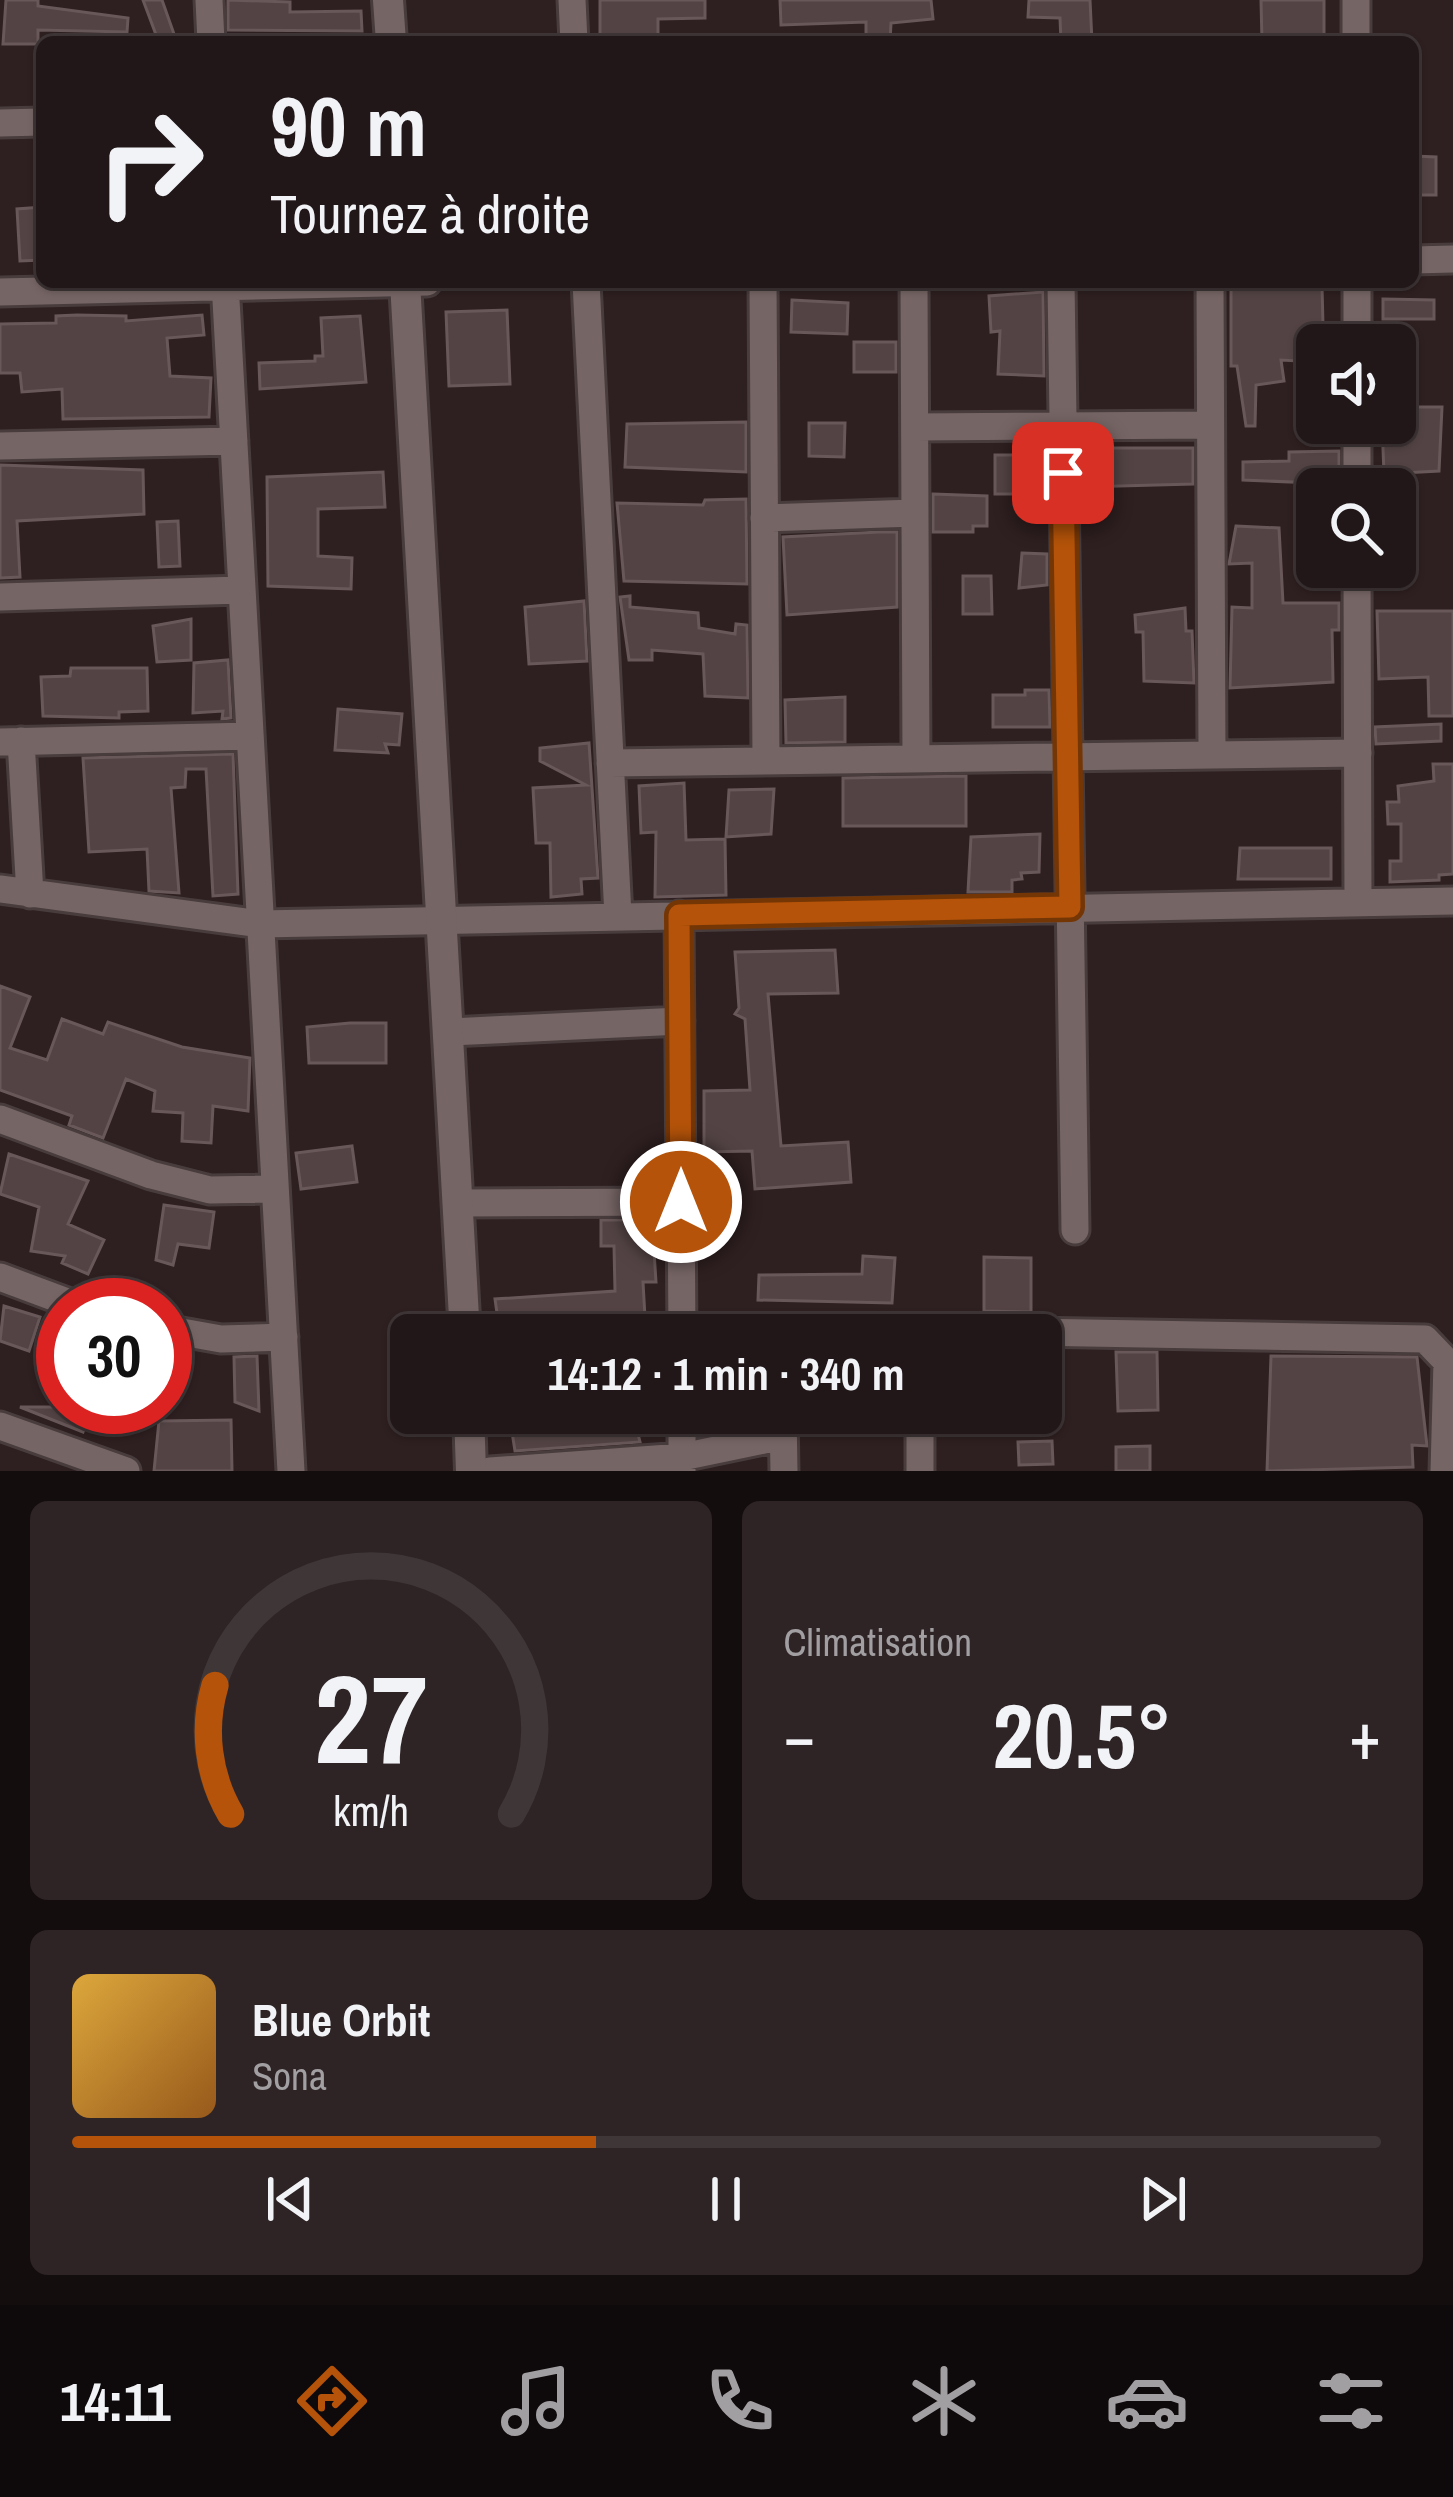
<!DOCTYPE html>
<html lang="fr">
<head>
<meta charset="utf-8">
<style>
	body { margin:0; font-family:"Archivo Narrow",sans-serif; background:#2e2425; color:#f1f3f6; height:100vh; display:flex; flex-direction:column; font-size:45px; white-space:nowrap }
	* { box-sizing:border-box; margin:0 }
	p { font-size:39px; color:#a29fa2 }
	.icon { flex:none; width:66px; height:66px; fill:none; stroke:currentColor; stroke-width:2; stroke-linecap:round; stroke-linejoin:round }
	.map { position:relative; height:1471px; overflow:hidden }
	.side { display:flex; flex-direction:column; gap:30px; padding:30px; background:#130d0d; flex:1 }
	.side>* { flex:none }
	.banner { position:absolute; left:36px; top:36px; width:1383px; height:252px; border-radius:18px; box-shadow:0 3px 9px #0004,0 0 0 3px #3f3637; background:#221718; color:#f1f3f6; overflow:hidden }
	.tools { position:absolute; left:1296px; top:324px; display:grid; gap:24px }
	.tools a { display:grid; place-items:center; width:120px; height:120px; border-radius:18px; background:#221718; box-shadow:0 3px 9px #0004,0 0 0 3px #3f3637; font-size:60px }
	.speed { position:absolute; left:36px; top:1278px; display:flex; gap:24px; font-size:60px; font-weight:700; text-align:center }
	.speed>* { display:grid; place-content:center; width:156px; height:156px; border-radius:50%; background:#221718; box-shadow:0 3px 9px #0004,0 0 0 3px #3f3637; line-height:1 }
	.speed .limit { border:18px solid #d22; background:#fff; color:#111 }
	.pin { position:absolute; display:grid; place-items:center; width:102px; height:102px; color:#fff; margin:-51px; border-radius:24px; box-shadow:0 6px 18px #0006 }
	.me { position:absolute; width:132px; margin:-66px; rotate:0deg; stroke-linejoin:round; filter:drop-shadow(0 0 9px #0008) }
	.turn { display:flex; align-items:center; gap:42px; height:252px; padding:0 36px; font-size:54px }
	.turn .icon { width:156px; height:156px; stroke-width:2.5 }
	.turn b { display:block; font-size:84px; line-height:102px }
	.big { font-size:90px; font-weight:800; line-height:1.1 }
	.side .widget { flex:1; display:flex; flex-direction:column; justify-content:center; gap:18px; min-width:0; padding:0 42px; border-radius:18px; background:#2e2425 }
	.side .dial { align-items:center; gap:0 }
	.dial svg { height:312px; overflow:visible; fill:none; stroke:#3f3637; stroke-width:7; stroke-linecap:round; text-anchor:middle }
	.dial text { fill:#f1f3f6; stroke:none }
	.song { display:flex; align-items:center; gap:36px }
	.cover { width:144px; height:144px; border-radius:18px; background:linear-gradient(135deg,hsl(40 70% 55%),hsl(30 70% 35%)) }
	.played { height:12px; border-radius:6px; background:linear-gradient(90deg,#b45309 40%,#3f3637 40%) }
	.keys { display:flex; justify-content:space-around; direction:ltr }
	.heat { display:flex; justify-content:space-between; align-items:center; font-size:66px; direction:ltr }
	.side .tiles { flex:1; display:grid; gap:30px; grid-template-columns:1fr 1fr }
	.widget:last-child { grid-column:span 2 }
	.trip { position:absolute; left:390px; top:1314px; width:672px; height:120px; border-radius:18px; background:#221718; box-shadow:0 3px 9px #0004,0 0 0 3px #3f3637; font-weight:800; line-height:120px; text-align:center }
	.tab-bar { display:flex; height:192px; justify-content:space-around; align-items:center; background:#0e090a; color:#a29fa2 }
	.tab-bar .icon { width:84px; height:84px }
	.tab-bar .selected { color:#b45309 }
	.tab-bar b { font-size:54px; color:#f1f3f6 }
	.map>svg:first-child { display:block }
</style>
</head>
<body>
<div class="map">
<svg width="1453" height="1471" viewBox="0 0 1453 1471">
	<rect width="100%" height="100%" fill="#2e1f20"/>
	<path fill="#534344" stroke="#695859" stroke-width="3" d="M 6,0 L 38,0 L 38,6 L 128,18 L 127,32 L 38,30 L 38,44 L 3,44 Z
		M 143,0 L 162,0 L 174,34 L 158,40 Z
		M 228,0 L 290,2 L 290,12 L 361,11 L 362,31 L 228,30 Z
		M 600,0 L 705,0 L 705,18 L 658,19 L 658,42 L 600,42 Z
		M 780,0 L 931,0 L 933,19 L 891,23 L 890,42 L 866,42 L 866,22 L 781,25 Z
		M 1029,0 L 1090,0 L 1092,42 L 1061,42 L 1060,18 L 1028,17 Z
		M 1261,0 L 1324,0 L 1324,42 L 1262,42 Z
		M 1413,156 L 1436,157 L 1436,195 L 1413,195 Z
		M 42,207 L 42,260 L 20,261 L 17,209 Z
		M 1322,286 L 1323,325 L 1339,324 L 1339,342 L 1317,343 L 1317,362 L 1281,360 L 1284,381 L 1256,385 L 1255,426 L 1246,426 L 1237,366 L 1231,366 L 1231,288 Z
		M 1043,292 L 1044,376 L 998,374 L 1000,331 L 991,332 L 989,296 Z
		M 1383,299 L 1434,300 L 1434,319 L 1383,319 Z
		M 792,300 L 848,303 L 847,334 L 791,332 Z
		M 507,310 L 510,384 L 449,386 L 446,312 Z
		M 77,315 L 126,316 L 126,321 L 202,315 L 204,335 L 167,338 L 170,376 L 211,378 L 209,417 L 63,419 L 62,389 L 22,392 L 20,373 L 0,373 L 0,324 L 56,323 L 56,316 Z
		M 360,316 L 366,382 L 260,389 L 259,363 L 315,361 L 315,356 L 323,356 L 321,318 Z
		M 854,342 L 896,342 L 896,372 L 854,372 Z
		M 1395,407 L 1442,407 L 1439,471 L 1384,474 L 1382,423 L 1395,423 Z
		M 746,422 L 746,472 L 625,467 L 627,424 Z
		M 809,423 L 845,423 L 844,457 L 809,456 Z
		M 1032,445 L 1045,445 L 1038,494 L 995,494 L 995,455 L 1032,455 Z
		M 1081,448 L 1193,448 L 1193,484 L 1083,487 Z
		M 1339,451 L 1339,484 L 1243,480 L 1243,462 L 1289,461 L 1289,452 Z
		M 0,465 L 143,470 L 144,514 L 17,521 L 20,577 L 0,578 Z
		M 383,472 L 385,507 L 318,509 L 318,556 L 352,558 L 351,589 L 268,586 L 267,477 Z
		M 933,494 L 987,496 L 987,526 L 973,526 L 973,532 L 933,532 Z
		M 746,499 L 747,584 L 624,581 L 617,503 L 703,505 L 705,500 Z
		M 178,521 L 180,566 L 159,567 L 157,522 Z
		M 1236,526 L 1279,528 L 1283,603 L 1339,603 L 1339,630 L 1332,630 L 1333,682 L 1230,688 L 1232,607 L 1252,608 L 1252,563 L 1229,564 Z
		M 879,532 L 897,532 L 897,607 L 787,615 L 783,537 Z
		M 1022,553 L 1047,554 L 1047,585 L 1019,588 Z
		M 963,576 L 991,576 L 992,614 L 963,614 Z
		M 630,596 L 630,607 L 698,613 L 699,628 L 735,634 L 736,624 L 747,625 L 748,698 L 705,696 L 703,654 L 652,650 L 652,660 L 629,660 L 620,597 Z
		M 584,601 L 587,661 L 529,664 L 525,607 Z
		M 1185,608 L 1186,631 L 1192,631 L 1194,683 L 1144,681 L 1143,632 L 1136,632 L 1135,615 Z
		M 1377,611 L 1453,611 L 1453,716 L 1429,716 L 1428,677 L 1379,679 Z
		M 191,619 L 191,660 L 157,662 L 153,626 Z
		M 228,660 L 231,718 L 222,719 L 223,711 L 193,713 L 194,663 Z
		M 71,668 L 147,668 L 148,711 L 119,712 L 119,718 L 43,716 L 41,677 L 70,676 Z
		M 1025,690 L 1049,690 L 1050,727 L 993,727 L 993,695 L 1025,695 Z
		M 845,697 L 845,742 L 786,743 L 785,700 Z
		M 338,709 L 402,714 L 399,745 L 385,744 L 388,753 L 335,750 Z
		M 1441,724 L 1441,741 L 1376,744 L 1375,727 Z
		M 589,743 L 598,878 L 581,879 L 582,894 L 551,897 L 550,843 L 536,843 L 533,788 L 586,785 L 540,761 L 540,748 Z
		M 233,754 L 238,894 L 213,896 L 206,769 L 186,769 L 185,787 L 171,788 L 179,893 L 149,891 L 147,849 L 89,852 L 83,758 Z
		M 1433,764 L 1453,764 L 1453,874 L 1439,875 L 1439,880 L 1390,882 L 1390,861 L 1401,861 L 1401,824 L 1388,824 L 1387,802 L 1399,802 L 1398,786 L 1434,781 Z
		M 966,776 L 966,826 L 843,826 L 843,778 Z
		M 684,783 L 686,840 L 725,839 L 726,895 L 655,897 L 656,832 L 641,833 L 639,786 Z
		M 774,789 L 771,834 L 726,837 L 729,790 Z
		M 1040,834 L 1039,872 L 1021,873 L 1022,879 L 1012,880 L 1012,892 L 968,892 L 971,837 Z
		M 1240,848 L 1331,848 L 1331,879 L 1238,879 Z
		M 835,950 L 838,993 L 768,994 L 781,1146 L 848,1142 L 851,1182 L 755,1189 L 752,1151 L 704,1152 L 704,1091 L 750,1090 L 745,1019 L 735,1014 L 739,1008 L 735,952 Z
		M 0,986 L 30,997 L 10,1048 L 47,1060 L 62,1019 L 103,1034 L 108,1022 L 182,1047 L 250,1058 L 248,1111 L 213,1106 L 211,1143 L 182,1141 L 183,1113 L 153,1111 L 155,1091 L 126,1079 L 103,1138 L 69,1125 L 72,1116 L 0,1090 Z
		M 350,1023 L 386,1023 L 386,1063 L 309,1063 L 307,1027 Z
		M 352,1146 L 357,1182 L 301,1189 L 296,1153 Z
		M 9,1154 L 88,1181 L 68,1224 L 104,1240 L 88,1274 L 62,1263 L 65,1256 L 31,1251 L 39,1207 L 0,1194 Z
		M 164,1205 L 214,1212 L 209,1248 L 178,1244 L 173,1265 L 156,1260 Z
		M 601,1220 L 652,1220 L 656,1282 L 643,1282 L 646,1335 L 500,1335 L 495,1299 L 615,1291 L 614,1246 L 601,1246 Z
		M 863,1256 L 895,1258 L 892,1303 L 758,1300 L 759,1275 L 862,1274 Z
		M 984,1257 L 1031,1258 L 1031,1312 L 984,1311 Z
		M 4,1306 L 40,1317 L 29,1351 L 0,1341 Z
		M 1116,1352 L 1157,1352 L 1158,1410 L 1118,1411 Z
		M 257,1356 L 259,1411 L 235,1402 L 234,1357 Z
		M 1271,1356 L 1417,1357 L 1427,1446 L 1412,1445 L 1413,1467 L 1267,1471 Z
		M 20,1407 L 73,1407 L 90,1414 L 83,1432 Z
		M 509,1413 L 627,1413 L 625,1429 L 637,1430 L 640,1442 L 515,1451 Z
		M 231,1420 L 232,1471 L 154,1471 L 159,1421 Z
		M 1052,1441 L 1053,1464 L 1019,1465 L 1018,1442 Z
		M 1150,1446 L 1150,1471 L 1116,1471 L 1116,1447 Z"/>
	<g fill="none" stroke-linecap="round" stroke-linejoin="round">
		<defs>
			<path id="street" d="M 209,0 L 211,42
				M 572,0 L 574,42
				M 1356,0 L 1356,42
				M 0,123 L 42,122
				M 1413,260 L 1453,259
				M 225,282 L 291,1471
				M 586,282 L 618,916
				M 763,282 L 766,761
				M 914,282 L 916,759
				M 1061,282 L 1075,1230
				M 1210,282 L 1212,755
				M 1357,282 L 1357,345
				M 0,292 L 427,282
				M 1357,423 L 1357,489
				M 915,427 L 1210,425
				M 0,446 L 234,441
				M 764,518 L 915,513
				M 1357,567 L 1358,903
				M 0,597 L 242,590
				M 21,741 L 30,894
				M 0,742 L 250,736
				M 610,763 L 1358,753
				M 0,889 L 260,924 L 1453,901
				M 679,915 L 682,1335
				M 450,1032 L 680,1021
				M 0,1119 L 151,1175 L 210,1190 L 275,1189
				M 460,1203 L 681,1202
				M 0,1277 L 75,1305
				M 165,1329 L 221,1339 L 284,1337
				M 682,1332 L 919,1330 L 1425,1339 L 1447,1362 L 1444,1471
				M 682,1413 L 682,1471
				M 783,1413 L 784,1471
				M 920,1413 L 920,1471
				M 0,1426 L 126,1471
				M 490,1471 L 682,1457 L 783,1436"/>
			<path id="secondary" d="M 388,0 L 391,42
				M 405,282 L 465,1335
				M 469,1413 L 471,1471"/>
		</defs>
		<use href="#street" stroke="#483c3d" stroke-width="33"/>
		<use href="#secondary" stroke="#483c3d" stroke-width="36"/>
		<use href="#street" stroke="#766565" stroke-width="27"/>
		<use href="#secondary" stroke="#766565" stroke-width="30"/>
	</g>
	<g fill="none" stroke-linecap="round" stroke-linejoin="round">
		<defs>
			<path id="route" d="M 681,1202 L 679,915 L 1070,907 L 1063,473"/>
		</defs>
		<use href="#route" stroke="#753606" stroke-width="30"/>
		<use href="#route" stroke="#b45309" stroke-width="21"/>
	</g>
</svg>
<div class="tools">
<a><svg class="icon" aria-label="sound" viewBox="0 0 24 24"><path d="M4 9h4l5-4v14l-5-4H4zM17 9q2 3 0 6"/></svg></a>
<a><svg class="icon" aria-label="search" viewBox="0 0 24 24"><circle cx="10" cy="10" r="6"/><path d="M15 15l6 6"/></svg></a>
</div>
<div class="speed"><div class="limit">30</div></div>
<div class="pin" style="left:1063px;top:473px;background:#d93025"><svg class="icon" aria-label="arrive" viewBox="0 0 24 24"><path d="M6 21V4h12l-3 4 3 4H6"/></svg></div>
<svg class="me" style="left:681px;top:1202px" viewBox="-20 -20 40 40"><circle r="17" fill="#b45309" stroke="#fff" stroke-width="3"/><path d="M0-11L8 9 0 5-8 9z" fill="#fff"/></svg>
<div class="trip">14:12 · 1 min · 340 m</div>
<div class="banner">
<div class="turn"><svg class="icon" aria-label="right" viewBox="0 0 24 24"><path d="M7 20v-9h11M14 6l5 5-5 5"/></svg><div><b>90 m</b>Tournez à droite</div></div>
</div>
</div>
<section class="side">
<div class="tiles">
<div class="widget dial"><svg viewBox="0 0 100 80">
<path d="M14 69A42 42 0 1 1 86 69"/>
<path d="M14 69A42 42 0 0 1 10 36" stroke="#b45309"/>
<text x="50" y="56" font-size="32" font-weight="700">27</text>
<text x="50" y="72" font-size="11">km/h</text>
</svg></div>
<div class="widget"><p>Climatisation</p>
<div class="heat"><a>−</a><b class="big">20.5°</b><a>+</a></div>
</div>
<div class="widget">
<div class="song"><i class="cover"></i><div><b>Blue Orbit</b><p>Sona</p></div></div>
<div class="played"></div>
<div class="keys"><svg class="icon" aria-label="previous" viewBox="0 0 24 24"><path d="M18 5L8 12l10 7zM5 5v14"/></svg><svg class="icon" aria-label="pause" viewBox="0 0 24 24"><path d="M8 5v14M16 5v14"/></svg><svg class="icon" aria-label="next" viewBox="0 0 24 24"><path d="M6 5l10 7-10 7zM19 5v14"/></svg></div>
</div>
</div>
</section>
<nav class="tab-bar">
<b>14:11</b>
<svg class="icon selected" aria-label="directions" viewBox="0 0 24 24"><path d="M12 3l9 9-9 9-9-9zM9 14v-3h6M13 9l2 2-2 2"/></svg>
<svg class="icon" aria-label="music" viewBox="0 0 24 24"><path d="M9 18V5l10-2v13"/><circle cx="6" cy="18" r="3"/><circle cx="16" cy="16" r="3"/></svg>
<svg class="icon" aria-label="phone" viewBox="0 0 24 24"><path d="M5 4h4l2 5-3 2q2 4 5 5l2-3 5 2v4C11 20 4 13 5 4z"/></svg>
<svg class="icon" aria-label="climate" viewBox="0 0 24 24"><path d="M12 3v18M4 7l16 10M4 17L20 7"/></svg>
<svg class="icon" aria-label="car" viewBox="0 0 24 24"><path d="M5 17H2v-5l4-1 3-4h7l3 4 3 1v5h-3M9 17h6M6 11h13"/><circle cx="7" cy="17" r="2"/><circle cx="17" cy="17" r="2"/></svg>
<svg class="icon" aria-label="filters" viewBox="0 0 24 24"><path d="M4 7h16M4 17h16"/><circle cx="9" cy="7" r="2"/><circle cx="15" cy="17" r="2"/></svg>
</nav>
</body>
</html>
